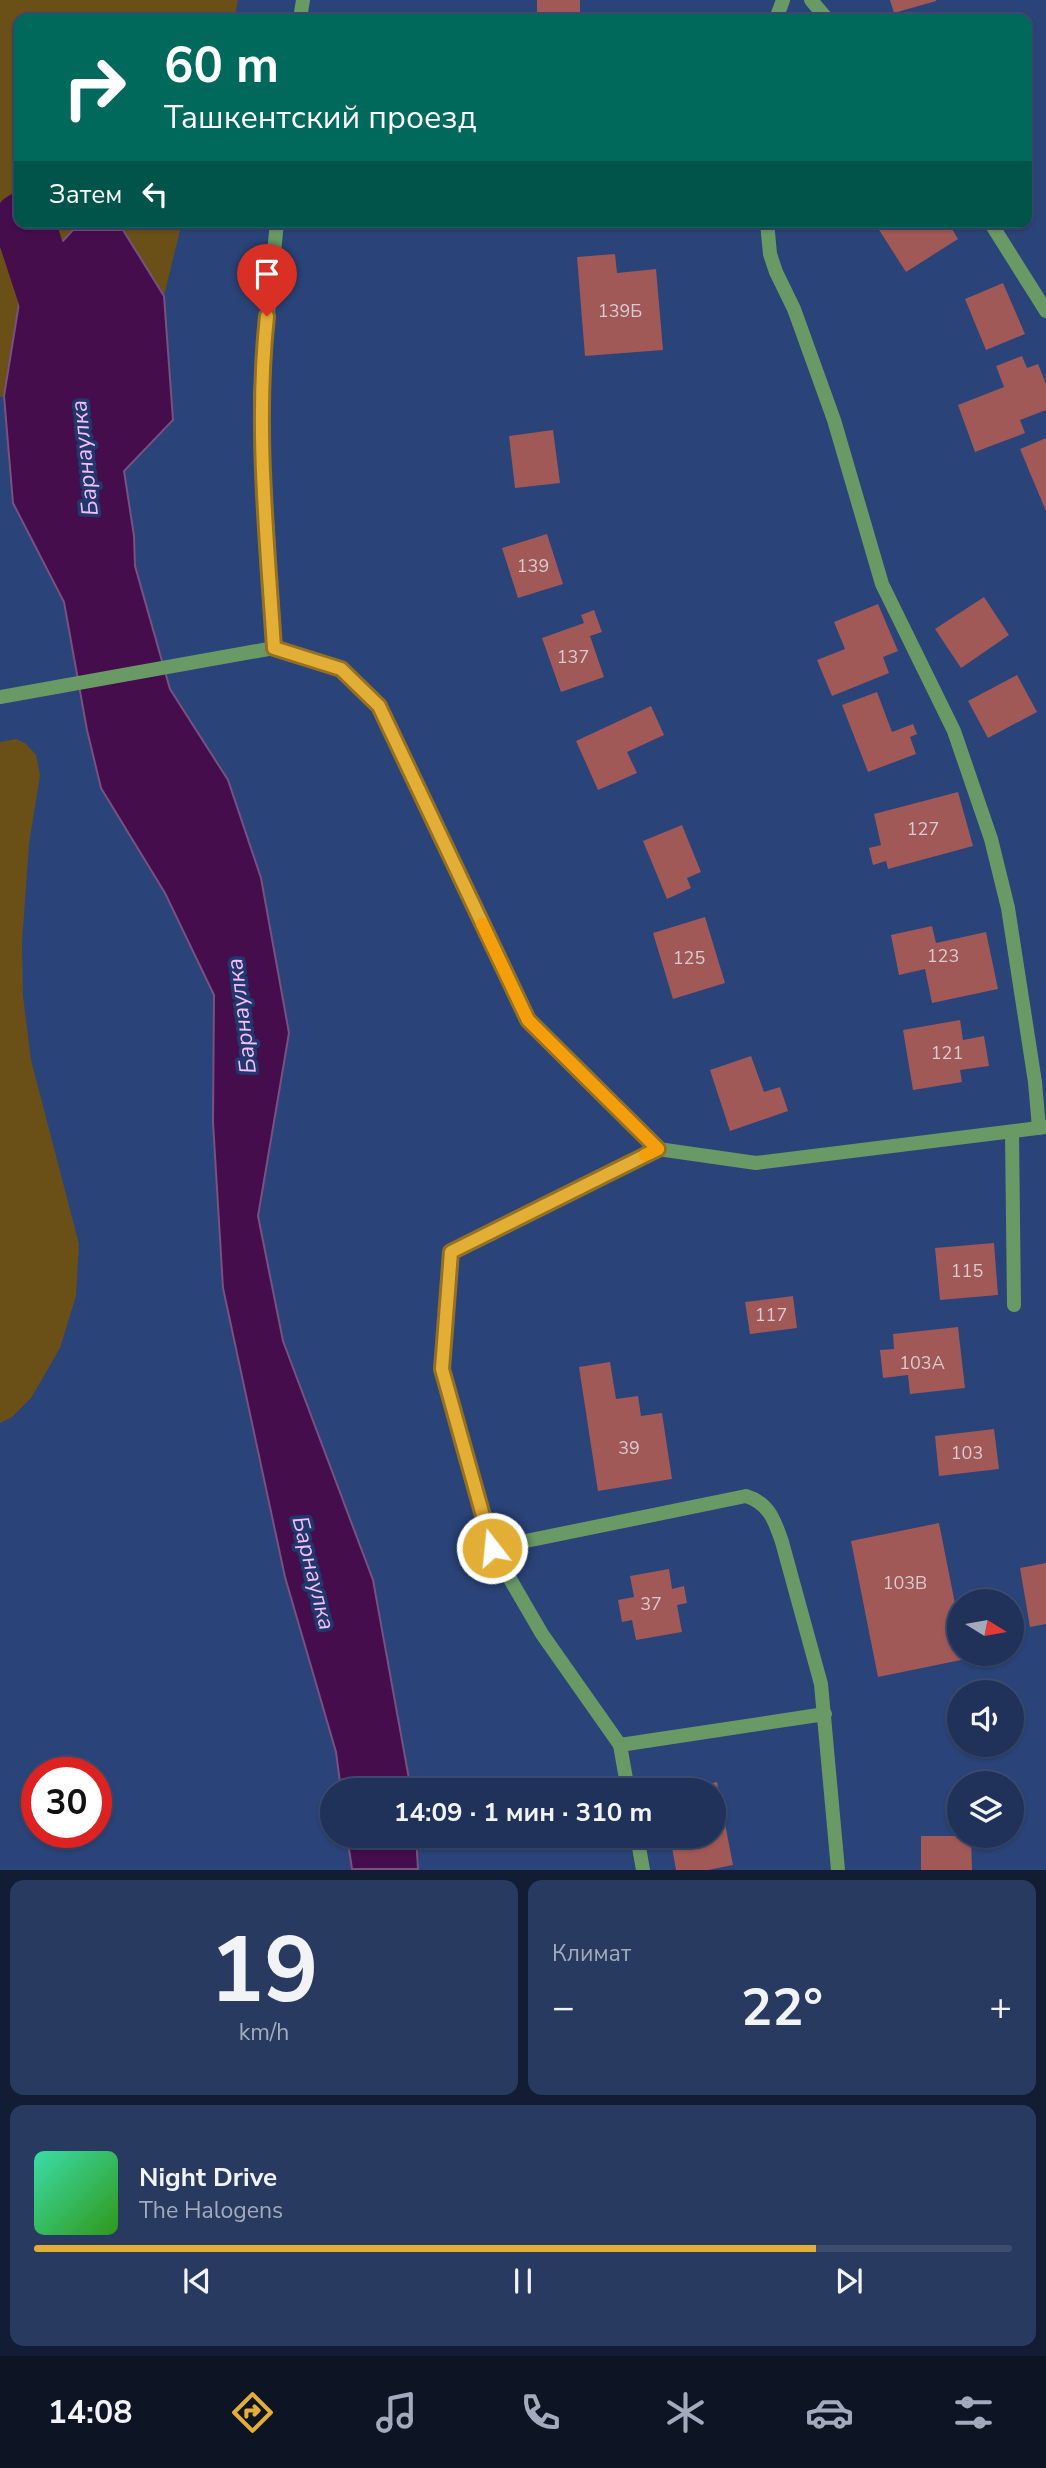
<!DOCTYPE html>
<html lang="ru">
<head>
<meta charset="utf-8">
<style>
	body { margin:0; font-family:"Nunito Sans",sans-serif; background:#283a60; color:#f1f3f6; height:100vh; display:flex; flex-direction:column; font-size:26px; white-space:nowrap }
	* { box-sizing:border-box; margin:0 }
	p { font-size:23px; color:#a2aabb }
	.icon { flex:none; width:38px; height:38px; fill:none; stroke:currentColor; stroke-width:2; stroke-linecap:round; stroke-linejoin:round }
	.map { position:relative; height:1870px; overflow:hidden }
	.panel { display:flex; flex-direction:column; gap:10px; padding:10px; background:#121c32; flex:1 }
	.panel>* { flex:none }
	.top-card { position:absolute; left:14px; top:14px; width:1018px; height:214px; border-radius:14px; box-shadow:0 2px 5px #0004,0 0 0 2px #3d4d70; background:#00695c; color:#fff; overflow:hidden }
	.needle { width:46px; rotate:101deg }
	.buttons { position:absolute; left:947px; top:1589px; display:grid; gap:14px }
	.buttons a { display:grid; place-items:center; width:77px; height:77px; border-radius:50%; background:#20325a; box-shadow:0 2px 5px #0004,0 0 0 2px #3d4d70; font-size:35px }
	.speed { position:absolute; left:21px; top:1757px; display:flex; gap:14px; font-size:35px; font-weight:700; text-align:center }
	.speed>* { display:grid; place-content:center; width:91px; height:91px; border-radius:50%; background:#20325a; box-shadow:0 2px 5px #0004,0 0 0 2px #3d4d70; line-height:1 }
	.speed .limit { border:10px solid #d22; background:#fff; color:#111 }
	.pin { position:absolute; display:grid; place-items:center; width:60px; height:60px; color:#fff; margin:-72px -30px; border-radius:50% 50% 50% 0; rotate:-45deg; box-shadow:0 0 7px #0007 }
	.pin .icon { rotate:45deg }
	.me { position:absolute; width:77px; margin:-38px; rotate:344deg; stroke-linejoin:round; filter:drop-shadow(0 0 5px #0008) }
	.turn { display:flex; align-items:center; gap:24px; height:147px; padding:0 35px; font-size:32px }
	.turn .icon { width:91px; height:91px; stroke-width:2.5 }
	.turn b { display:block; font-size:49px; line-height:60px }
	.then { display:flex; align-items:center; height:66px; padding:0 35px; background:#0003; gap:14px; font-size:26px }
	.big { font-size:52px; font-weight:700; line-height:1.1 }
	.panel .tile { flex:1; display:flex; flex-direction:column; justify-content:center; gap:10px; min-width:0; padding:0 24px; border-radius:14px; background:#283a60 }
	.panel .dial { align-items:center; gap:0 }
	.dial b { font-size:91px; line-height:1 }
	.song { display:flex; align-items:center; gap:21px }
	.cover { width:84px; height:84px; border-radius:10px; background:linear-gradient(135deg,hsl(160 70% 55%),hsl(110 70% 35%)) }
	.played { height:7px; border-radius:4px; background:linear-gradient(90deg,#e3ae35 80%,#3d4d70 80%) }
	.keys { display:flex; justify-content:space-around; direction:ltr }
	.heat { display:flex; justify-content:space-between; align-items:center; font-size:38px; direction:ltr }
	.panel .tiles { flex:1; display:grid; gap:10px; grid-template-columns:1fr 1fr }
	.tile:last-child { grid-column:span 2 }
	.trip { position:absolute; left:320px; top:1778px; width:406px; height:70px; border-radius:35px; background:#20325a; box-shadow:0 2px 5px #0004,0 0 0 2px #3d4d70; font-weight:700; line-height:70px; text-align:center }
	.dock { display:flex; height:112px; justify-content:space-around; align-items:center; background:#0d1424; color:#a2aabb }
	.dock .icon { width:49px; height:49px }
	.dock .current { color:#e3ae35 }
	.dock b { font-size:32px; color:#f1f3f6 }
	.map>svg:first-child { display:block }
</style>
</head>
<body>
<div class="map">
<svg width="1046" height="1870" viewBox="0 0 1046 1870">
	<rect width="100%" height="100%" fill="#2a4378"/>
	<path fill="#6a5016" d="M 0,0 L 238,0 L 234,19 L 19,19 L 19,222 L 182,222 L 164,296 L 123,230 L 22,285 L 4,396 L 0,397 Z
		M 16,739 L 25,743 L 36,755 L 40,775 L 29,844 L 22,943 L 23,996 L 31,1060 L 79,1244 L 76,1296 L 60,1348 L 31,1398 L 12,1417 L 0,1423 L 0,742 Z"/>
	<path fill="#450d4c" stroke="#765181" stroke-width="2" d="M 73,230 L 123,230 L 164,296 L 173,420 L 124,471 L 134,536 L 135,566 L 170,689 L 228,780 L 261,878 L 289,1033 L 258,1216 L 283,1341 L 373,1580 L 411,1790 L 341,1790 L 336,1752 L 285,1577 L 223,1288 L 213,1122 L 214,995 L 165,893 L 101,788 L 87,730 L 64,602 L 13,503 L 4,396 L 22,285 Z
		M 347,1836 L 416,1836 L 418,1869 L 352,1869 Z"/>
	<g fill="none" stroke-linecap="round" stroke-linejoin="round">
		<path stroke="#450d4c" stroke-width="61" d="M 24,222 L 65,347"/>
	</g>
	<path fill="#a05956" d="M 537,0 L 580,0 L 580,19 L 537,19 Z
		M 890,0 L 936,0 L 936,1 L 894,13 Z
		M 440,14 L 484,14 L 484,19 L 440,19 Z
		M 874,222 L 948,222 L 958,239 L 906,272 Z
		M 615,254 L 617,273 L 656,269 L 663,350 L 585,356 L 577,257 Z
		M 1003,283 L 1025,334 L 986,350 L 965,299 Z
		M 1022,356 L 1027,368 L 1038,364 L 1046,384 L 1046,410 L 1020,420 L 1025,433 L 975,452 L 958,405 L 1004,387 L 996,366 Z
		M 553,430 L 560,483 L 515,488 L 509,436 Z
		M 1046,438 L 1046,511 L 1020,449 Z
		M 547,534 L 563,584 L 518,598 L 502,548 Z
		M 984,597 L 1009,635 L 961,668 L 935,629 Z
		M 878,604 L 898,651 L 883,657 L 889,673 L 832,696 L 817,660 L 845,649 L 834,622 Z
		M 594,610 L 602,632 L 590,636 L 604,677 L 561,692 L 542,638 L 584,623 L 581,615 Z
		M 1017,675 L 1037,712 L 988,738 L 968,701 Z
		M 877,692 L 892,732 L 913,724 L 917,734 L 910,737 L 916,754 L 868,772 L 842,705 Z
		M 651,706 L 664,735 L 627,752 L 637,773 L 598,790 L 576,741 Z
		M 958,792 L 973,846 L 888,869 L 886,861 L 873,865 L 869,848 L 881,845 L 874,814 Z
		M 682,825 L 701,872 L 687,878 L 691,888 L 667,899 L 643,841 Z
		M 705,917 L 725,983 L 673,999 L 653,933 Z
		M 932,926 L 936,943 L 986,932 L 998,989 L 932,1003 L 925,969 L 899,975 L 891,935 Z
		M 960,1020 L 963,1040 L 984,1036 L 989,1066 L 960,1070 L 962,1082 L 913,1090 L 903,1030 Z
		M 751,1056 L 764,1092 L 780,1087 L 788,1111 L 730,1131 L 710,1070 Z
		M 994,1243 L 998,1295 L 940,1300 L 935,1248 Z
		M 793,1296 L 797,1328 L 750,1334 L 745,1302 Z
		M 958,1327 L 965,1388 L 910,1394 L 908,1375 L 883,1378 L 880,1350 L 894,1349 L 893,1334 Z
		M 610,1362 L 616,1399 L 638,1396 L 641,1416 L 662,1413 L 672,1479 L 598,1491 L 579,1367 Z
		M 994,1429 L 999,1469 L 939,1476 L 935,1436 Z
		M 939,1523 L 959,1624 L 959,1654 L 965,1654 L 966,1659 L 878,1677 L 851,1541 Z
		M 1046,1563 L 1046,1624 L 1030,1627 L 1020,1568 Z
		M 669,1569 L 672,1589 L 684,1586 L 687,1603 L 677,1605 L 682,1632 L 636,1640 L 632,1620 L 622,1622 L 618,1600 L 634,1597 L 630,1576 Z
		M 717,1782 L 733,1865 L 708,1870 L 676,1870 L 670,1836 L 714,1836 L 714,1790 L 682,1789 Z
		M 921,1836 L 971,1836 L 972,1870 L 921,1870 Z"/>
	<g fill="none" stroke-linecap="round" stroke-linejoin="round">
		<path stroke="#699a66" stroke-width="14" d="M 776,19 L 783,0
			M 767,222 L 770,254 L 776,272 L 794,309 L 834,420 L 882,584 L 954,731 L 991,839 L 1008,908 L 1035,1082 L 1039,1128
			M 1012,1133 L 1014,1305
			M 492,1548 L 746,1496 C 769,1503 775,1521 782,1542 L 821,1684 L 838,1870
			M 620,1745 L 825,1714"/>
		<path stroke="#699a66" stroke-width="14" d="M 811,0 L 827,19
			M 300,19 L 303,0
			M 990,222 L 1046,311
			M 274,648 L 260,394 L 277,222
			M 0,697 L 274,648 L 341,669 L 379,706 L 528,1020 L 658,1149 L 756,1163 L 1046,1127
			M 628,1790 L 620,1745 L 542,1634 L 492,1548 L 441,1369 L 451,1252 L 658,1149
			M 637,1836 L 643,1870"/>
	</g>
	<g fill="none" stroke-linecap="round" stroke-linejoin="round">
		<defs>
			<path id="route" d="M 267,316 C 255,427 267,537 274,648 L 341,669 L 379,706 L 528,1020 L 658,1149 L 451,1252 L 442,1369 L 492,1548"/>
		</defs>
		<use href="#route" stroke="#947122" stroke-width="18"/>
		<use href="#route" stroke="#e3ae35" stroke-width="12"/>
		<path stroke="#f59e0b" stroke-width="12" d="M 482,924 L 528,1020 L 658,1149 L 645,1155"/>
	</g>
	<g text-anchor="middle" stroke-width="7" stroke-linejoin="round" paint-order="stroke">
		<g font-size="18" fill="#d8cbd4">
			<text x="620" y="317">139Б</text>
			<text x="533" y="572">139</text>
			<text x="573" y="663">137</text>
			<text x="923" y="835">127</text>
			<text x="943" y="962">123</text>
			<text x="689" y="964">125</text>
			<text x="947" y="1059">121</text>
			<text x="967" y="1277">115</text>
			<text x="771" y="1321">117</text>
			<text x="922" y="1369">103А</text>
			<text x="629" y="1454">39</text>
			<text x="967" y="1459">103</text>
			<text x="905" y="1589">103В</text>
			<text x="651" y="1610">37</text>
		</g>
		<g font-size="23" font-style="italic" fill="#f6bcfb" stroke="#20386c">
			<text transform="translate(84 458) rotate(-96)" y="8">Барнаулка</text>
			<text transform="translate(241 1016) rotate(-97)" y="8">Барнаулка</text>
			<text transform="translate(314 1573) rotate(76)" y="8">Барнаулка</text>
		</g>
	</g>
</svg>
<div class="buttons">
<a><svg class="needle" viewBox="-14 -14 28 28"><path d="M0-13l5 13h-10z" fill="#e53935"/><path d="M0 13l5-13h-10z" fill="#a2aabb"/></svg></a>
<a><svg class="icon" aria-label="sound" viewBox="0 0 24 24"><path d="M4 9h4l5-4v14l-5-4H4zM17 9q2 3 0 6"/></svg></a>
<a><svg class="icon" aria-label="layers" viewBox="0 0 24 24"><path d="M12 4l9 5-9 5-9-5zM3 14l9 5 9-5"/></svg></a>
</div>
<div class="speed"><div class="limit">30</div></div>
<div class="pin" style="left:267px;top:316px;background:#d93025"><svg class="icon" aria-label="arrive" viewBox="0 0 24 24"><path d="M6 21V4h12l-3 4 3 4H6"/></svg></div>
<svg class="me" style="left:492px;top:1548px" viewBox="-20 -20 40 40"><circle r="17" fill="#e3ae35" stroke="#fff" stroke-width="3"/><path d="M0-11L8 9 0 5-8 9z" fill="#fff"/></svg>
<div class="trip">14:09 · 1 мин · 310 m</div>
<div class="top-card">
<div class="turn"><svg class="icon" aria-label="right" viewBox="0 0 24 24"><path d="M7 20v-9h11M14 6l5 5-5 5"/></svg><div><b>60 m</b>Ташкентский проезд</div></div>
<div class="then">Затем<svg class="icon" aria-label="left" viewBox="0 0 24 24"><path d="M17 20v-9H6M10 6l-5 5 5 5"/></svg></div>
</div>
</div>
<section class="panel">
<div class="tiles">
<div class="tile dial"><b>19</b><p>km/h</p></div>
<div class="tile"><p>Климат</p>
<div class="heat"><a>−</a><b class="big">22°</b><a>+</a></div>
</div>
<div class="tile">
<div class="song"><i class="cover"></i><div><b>Night Drive</b><p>The Halogens</p></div></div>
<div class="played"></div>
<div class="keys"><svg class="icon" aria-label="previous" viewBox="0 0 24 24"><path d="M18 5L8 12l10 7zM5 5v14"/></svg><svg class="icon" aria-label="pause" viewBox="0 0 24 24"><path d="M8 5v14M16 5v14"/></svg><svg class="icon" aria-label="next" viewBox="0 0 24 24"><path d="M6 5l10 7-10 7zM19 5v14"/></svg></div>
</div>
</div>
</section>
<nav class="dock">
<b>14:08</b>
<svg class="icon current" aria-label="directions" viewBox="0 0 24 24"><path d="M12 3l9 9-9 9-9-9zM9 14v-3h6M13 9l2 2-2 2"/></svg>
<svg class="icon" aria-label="music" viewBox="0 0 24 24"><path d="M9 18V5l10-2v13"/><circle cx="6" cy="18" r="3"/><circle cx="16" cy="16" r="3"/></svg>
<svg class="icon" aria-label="phone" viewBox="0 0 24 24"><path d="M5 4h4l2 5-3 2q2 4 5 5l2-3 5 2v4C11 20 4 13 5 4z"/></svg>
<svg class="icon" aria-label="climate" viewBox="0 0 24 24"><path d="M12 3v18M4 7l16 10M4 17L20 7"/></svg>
<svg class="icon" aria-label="car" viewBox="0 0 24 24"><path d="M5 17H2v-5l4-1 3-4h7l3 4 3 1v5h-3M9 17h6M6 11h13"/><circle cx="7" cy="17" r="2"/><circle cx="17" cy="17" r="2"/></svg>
<svg class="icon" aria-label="filters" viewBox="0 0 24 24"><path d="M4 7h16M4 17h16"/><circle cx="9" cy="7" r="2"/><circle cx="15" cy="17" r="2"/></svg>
</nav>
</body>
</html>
